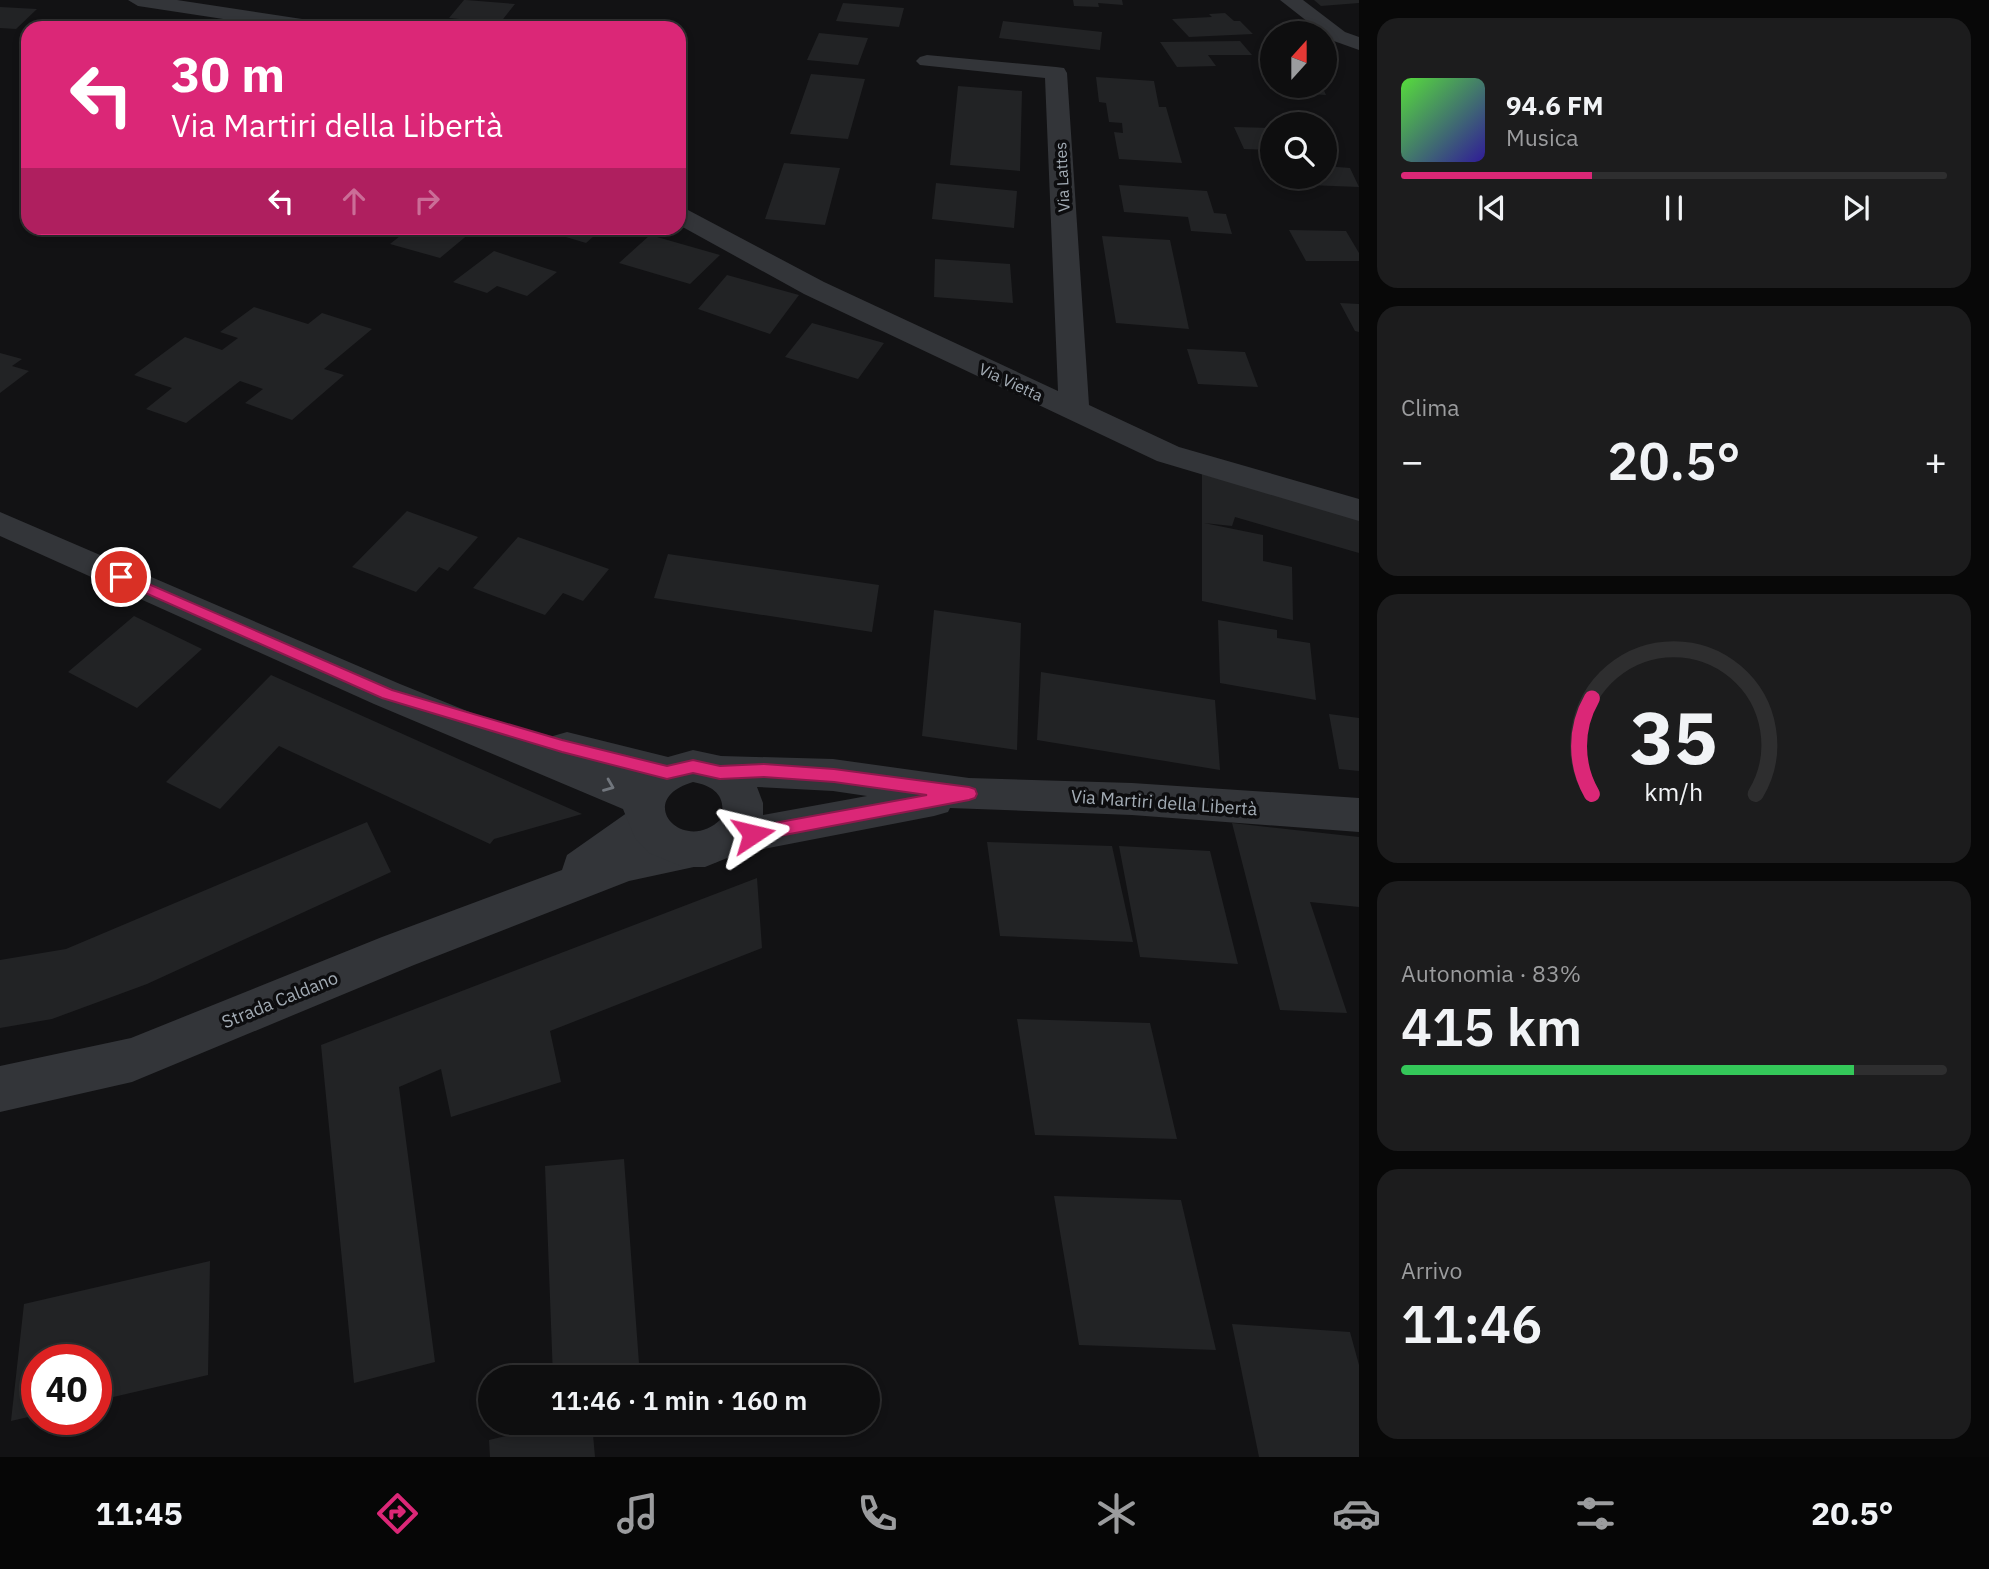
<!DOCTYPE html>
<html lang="it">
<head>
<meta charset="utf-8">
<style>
	body { margin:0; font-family:"IBM Plex Sans",sans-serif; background:#1c1c1d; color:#f1f3f6; height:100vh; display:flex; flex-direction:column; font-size:26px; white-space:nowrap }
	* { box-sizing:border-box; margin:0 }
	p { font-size:23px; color:#9b9c9e }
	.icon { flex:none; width:38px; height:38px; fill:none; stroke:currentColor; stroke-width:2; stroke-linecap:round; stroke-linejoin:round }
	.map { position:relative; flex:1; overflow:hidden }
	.side { display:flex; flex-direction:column; gap:18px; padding:18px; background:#080808; width:630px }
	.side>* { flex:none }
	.banner { position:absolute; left:21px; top:21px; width:665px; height:214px; border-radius:21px; box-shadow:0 4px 10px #0003,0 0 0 2px #2e2e2f; background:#db2777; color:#fff; overflow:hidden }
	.needle { width:46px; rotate:21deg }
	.controls { position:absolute; left:1260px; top:21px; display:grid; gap:14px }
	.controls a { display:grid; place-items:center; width:77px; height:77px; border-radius:50%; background:#0e0e0f; box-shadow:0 4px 10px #0003,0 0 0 2px #2e2e2f; font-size:35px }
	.speed { position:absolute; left:21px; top:1344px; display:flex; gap:14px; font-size:35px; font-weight:700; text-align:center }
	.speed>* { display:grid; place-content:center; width:91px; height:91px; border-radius:50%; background:#0e0e0f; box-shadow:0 4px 10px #0003,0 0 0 2px #2e2e2f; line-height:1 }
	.speed .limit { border:10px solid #d22; background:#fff; color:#111 }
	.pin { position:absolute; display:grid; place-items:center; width:60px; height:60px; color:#fff; margin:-30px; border:4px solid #fff; border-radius:50%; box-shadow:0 2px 7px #0007 }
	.me { position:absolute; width:77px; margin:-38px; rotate:80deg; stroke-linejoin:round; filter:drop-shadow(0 0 5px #0008) }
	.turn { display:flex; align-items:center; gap:24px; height:147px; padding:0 35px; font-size:32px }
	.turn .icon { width:91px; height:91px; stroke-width:2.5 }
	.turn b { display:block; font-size:49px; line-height:60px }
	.lanes { display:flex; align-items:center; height:66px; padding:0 35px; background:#0003; justify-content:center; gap:35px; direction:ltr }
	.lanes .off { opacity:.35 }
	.big { font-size:52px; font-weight:600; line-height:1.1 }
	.side .tile { flex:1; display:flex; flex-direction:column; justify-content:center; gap:10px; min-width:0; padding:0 24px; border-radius:21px; background:#1c1c1d }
	.side .dial { align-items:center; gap:0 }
	.dial svg { height:182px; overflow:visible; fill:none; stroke:#2e2e2f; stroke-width:7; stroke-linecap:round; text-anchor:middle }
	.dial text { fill:#f1f3f6; stroke:none }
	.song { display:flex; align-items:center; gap:21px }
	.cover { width:84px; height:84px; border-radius:10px; background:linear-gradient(135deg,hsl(110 70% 55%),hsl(250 70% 35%)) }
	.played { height:7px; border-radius:4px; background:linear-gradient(90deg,#db2777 35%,#2e2e2f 35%) }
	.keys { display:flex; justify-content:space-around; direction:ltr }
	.heat { display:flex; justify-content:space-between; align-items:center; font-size:38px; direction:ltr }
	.charge { height:10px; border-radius:5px; background:linear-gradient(90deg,#34c759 83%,#2e2e2f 0) }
	.trip { position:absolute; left:478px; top:1365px; width:402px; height:70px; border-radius:35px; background:#0e0e0f; box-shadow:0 4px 10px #0003,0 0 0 2px #2e2e2f; font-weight:600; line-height:70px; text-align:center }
	.tabs { display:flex; height:112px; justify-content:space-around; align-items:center; background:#060606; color:#9b9c9e }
	.tabs .icon { width:49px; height:49px }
	.tabs .active { color:#db2777 }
	.tabs b { font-size:32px; color:#f1f3f6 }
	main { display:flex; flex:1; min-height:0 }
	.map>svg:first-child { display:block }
</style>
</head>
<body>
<main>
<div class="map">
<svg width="1359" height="1457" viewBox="0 0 1359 1457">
	<rect width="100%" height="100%" fill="#121214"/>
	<path fill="#222325" d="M 464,0 L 466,0 L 515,4 L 500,23 L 449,18 Z
		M 1073,0 L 1122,0 L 1123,5 L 1098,3 L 1099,7 L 1074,6 Z
		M 1314,0 L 1359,0 L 1359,3 L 1321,6 Z
		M 843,3 L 904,8 L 899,27 L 836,21 Z
		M 0,7 L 37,9 L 16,29 L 0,28 Z
		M 1225,13 L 1234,21 L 1240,21 L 1253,34 L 1189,37 L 1172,19 L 1212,17 L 1209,14 Z
		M 1003,21 L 1102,32 L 1100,50 L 999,38 Z
		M 819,33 L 868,38 L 858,65 L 807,60 Z
		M 1240,41 L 1252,55 L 1208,55 L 1216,66 L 1177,67 L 1160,42 Z
		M 1261,69 L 1272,70 L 1272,86 L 1267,85 Z
		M 811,74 L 865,79 L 848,139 L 790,134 Z
		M 1096,77 L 1154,81 L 1159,107 L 1166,107 L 1182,163 L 1119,159 L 1114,132 L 1123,133 L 1122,123 L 1109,122 L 1106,103 L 1099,102 Z
		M 958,86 L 1022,91 L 1020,171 L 950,165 Z
		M 1279,86 L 1322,86 L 1326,95 L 1282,92 Z
		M 1234,127 L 1272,128 L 1272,150 L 1244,149 Z
		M 784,163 L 840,168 L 825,225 L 765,219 Z
		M 1325,166 L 1350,168 L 1359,187 L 1308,185 L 1305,177 L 1325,177 Z
		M 936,183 L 1017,191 L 1014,228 L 932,219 Z
		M 1119,185 L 1207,191 L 1214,213 L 1226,214 L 1232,234 L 1191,231 L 1188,217 L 1124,212 Z
		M 410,228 L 451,228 L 470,233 L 440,258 L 390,244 Z
		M 536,228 L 603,228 L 586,243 Z
		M 1289,230 L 1346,231 L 1359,253 L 1359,261 L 1306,261 Z
		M 650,235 L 720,255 L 690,284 L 619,263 Z
		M 1102,236 L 1170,240 L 1189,329 L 1116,323 Z
		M 494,251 L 557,272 L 527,296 L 497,286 L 487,293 L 453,282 Z
		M 935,259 L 1010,264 L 1013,303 L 934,297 Z
		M 727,275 L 799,295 L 770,334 L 698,309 Z
		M 1340,303 L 1359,304 L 1359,332 L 1355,331 Z
		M 254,307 L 308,324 L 322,313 L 372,329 L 324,369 L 344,375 L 292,420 L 245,403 L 263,389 L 240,381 L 186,423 L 146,409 L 172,388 L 134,375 L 185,337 L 222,350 L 238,338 L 220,332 Z
		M 812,323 L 884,343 L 858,379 L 785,357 Z
		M 1187,349 L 1245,352 L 1258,387 L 1198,384 Z
		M 0,353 L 22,359 L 12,366 L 29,371 L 0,393 Z
		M 1202,474 L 1359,517 L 1359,553 L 1235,517 L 1232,526 L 1204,523 L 1263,535 L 1263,561 L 1292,567 L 1293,620 L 1202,601 Z
		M 407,511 L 478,537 L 448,571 L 439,567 L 416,592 L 352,567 Z
		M 518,537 L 609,569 L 583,601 L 563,593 L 545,615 L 473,588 Z
		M 668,554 L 879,585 L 872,632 L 654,598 Z
		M 934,610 L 1021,623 L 1017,750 L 922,736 Z
		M 134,616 L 202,649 L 137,708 L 68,672 Z
		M 1218,620 L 1277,630 L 1277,638 L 1310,643 L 1316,700 L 1220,683 Z
		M 1041,672 L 1215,700 L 1220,770 L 1037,740 Z
		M 271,675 L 530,791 L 582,814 L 494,839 L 490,844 L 279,746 L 220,809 L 166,782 Z
		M 1329,714 L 1359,718 L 1359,771 L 1339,769 Z
		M 367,822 L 391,872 L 147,984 L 52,1019 L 0,1028 L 0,960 L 66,949 Z
		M 1232,823 L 1359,837 L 1359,907 L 1310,902 L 1347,1013 L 1280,1010 Z
		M 987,842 L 1112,846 L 1133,942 L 1000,936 Z
		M 1119,846 L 1210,851 L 1238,964 L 1140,957 Z
		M 757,878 L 762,948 L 550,1031 L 561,1082 L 451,1117 L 441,1069 L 399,1087 L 435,1362 L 354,1383 L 321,1045 Z
		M 1017,1019 L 1150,1023 L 1177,1139 L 1035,1135 Z
		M 624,1159 L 640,1377 L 553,1377 L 545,1166 Z
		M 1054,1196 L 1181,1200 L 1216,1350 L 1079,1345 Z
		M 210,1261 L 208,1375 L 96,1401 L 96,1360 L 37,1360 L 37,1415 L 11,1421 L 24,1304 Z
		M 1232,1324 L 1350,1332 L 1359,1365 L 1359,1457 L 1259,1457 Z
		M 559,1423 L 592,1423 L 595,1457 L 490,1457 L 489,1440 Z"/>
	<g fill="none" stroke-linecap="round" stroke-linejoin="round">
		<path fill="#333539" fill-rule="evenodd" d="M 128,0 L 177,0 L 322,22 L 329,24 L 332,28 L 282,28 L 138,6 Z
			M 927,55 L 1056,67 L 1064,68 L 1067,73 L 1089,405 L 1179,447 L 1359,499 L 1359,521 L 1157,461 L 804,294 L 679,225 L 679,207 L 688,210 L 824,282 L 1058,391 L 1045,78 L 920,65 L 916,61 L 920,57 Z
			M 645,805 L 659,810 L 665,822 L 659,834 L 649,842 L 702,832 L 717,838 L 723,850 L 717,862 L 629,881 L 414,965 L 132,1082 L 0,1112 L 0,1066 L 131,1038 L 382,937 L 562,870 L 567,855 L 631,810 Z"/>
		<path fill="#333539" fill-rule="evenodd" d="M 1280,0 L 1303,0 L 1345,32 L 1359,37 L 1359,50 L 1331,40 Z
			M 0,512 L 400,684 L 549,744 L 553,736 L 567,732 L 668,757 L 693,750 L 721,756 L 833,759 L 969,778 L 1132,783 L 1359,798 L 1359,832 L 1132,815 L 950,808 L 948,812 L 934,816 L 737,854 L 705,867 L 683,867 L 649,853 L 635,838 L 623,809 L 374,704 L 0,536 ZM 693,782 C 714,786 727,796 721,819 C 684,856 632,800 693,782 ZM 757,787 L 833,791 L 867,796 L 763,815 L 763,803 Z"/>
	</g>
	<defs><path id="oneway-chevron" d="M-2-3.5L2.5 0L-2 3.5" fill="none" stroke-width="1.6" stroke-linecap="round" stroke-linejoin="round" transform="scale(1.75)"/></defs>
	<use stroke="#71767d" href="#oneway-chevron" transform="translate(609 786) rotate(22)"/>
	<path fill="#db2777" stroke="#8e194d" stroke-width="2" d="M 121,572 L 392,690 L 562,740 L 667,766 L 693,760 L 720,766 L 764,764 L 834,769 L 969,787 L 975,789 L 977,794 L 975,798 L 969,800 L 753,841 L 747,839 L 744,834 L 747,829 L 753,827 L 927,795 L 834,782 L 764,777 L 720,779 L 693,773 L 667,779 L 562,752 L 382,698 L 116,580 L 114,577 Z"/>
	<g text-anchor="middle" stroke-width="7" stroke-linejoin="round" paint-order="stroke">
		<g font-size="16" fill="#a3acb5" stroke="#0d0d0f">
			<text transform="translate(1062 177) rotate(-93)" y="6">Via Lattes</text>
			<text transform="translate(1011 382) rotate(25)" y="6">Via Vietta</text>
		</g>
		<g font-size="18" fill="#a3acb5" stroke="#0d0d0f">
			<text transform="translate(1164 803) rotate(4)" y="6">Via Martiri della Libertà</text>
			<text transform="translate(280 1000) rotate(-22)" y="6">Strada Caldano</text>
		</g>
	</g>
</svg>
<div class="controls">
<a><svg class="needle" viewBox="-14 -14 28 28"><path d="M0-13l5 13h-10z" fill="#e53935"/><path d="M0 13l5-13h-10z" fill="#9b9c9e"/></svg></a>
<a><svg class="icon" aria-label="search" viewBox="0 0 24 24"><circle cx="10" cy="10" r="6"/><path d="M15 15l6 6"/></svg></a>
</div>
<div class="speed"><div class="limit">40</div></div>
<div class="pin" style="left:121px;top:577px;background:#d93025"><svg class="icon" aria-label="arrive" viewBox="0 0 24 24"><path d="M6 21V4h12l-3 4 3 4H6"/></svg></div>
<svg class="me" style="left:753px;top:834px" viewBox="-20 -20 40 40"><path d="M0-17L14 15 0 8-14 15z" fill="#db2777" stroke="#fff" stroke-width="4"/></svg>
<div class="trip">11:46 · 1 min · 160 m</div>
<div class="banner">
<div class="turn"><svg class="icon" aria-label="left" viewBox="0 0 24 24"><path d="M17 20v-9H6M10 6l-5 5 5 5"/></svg><div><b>30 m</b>Via Martiri della Libertà</div></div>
<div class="lanes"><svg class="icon" aria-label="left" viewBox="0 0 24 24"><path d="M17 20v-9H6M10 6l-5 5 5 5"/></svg><svg class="icon off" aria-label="ahead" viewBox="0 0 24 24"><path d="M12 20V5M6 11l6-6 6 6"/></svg><svg class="icon off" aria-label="right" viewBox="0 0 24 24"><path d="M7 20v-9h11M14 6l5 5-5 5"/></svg></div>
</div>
</div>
<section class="side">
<div class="tile">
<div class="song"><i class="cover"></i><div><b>94.6 FM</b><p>Musica</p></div></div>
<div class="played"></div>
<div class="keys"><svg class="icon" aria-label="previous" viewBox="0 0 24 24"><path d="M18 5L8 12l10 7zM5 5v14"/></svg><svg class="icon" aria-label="pause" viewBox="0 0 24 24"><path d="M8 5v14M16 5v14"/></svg><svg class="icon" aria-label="next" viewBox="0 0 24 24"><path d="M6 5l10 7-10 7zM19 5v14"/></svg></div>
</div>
<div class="tile"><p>Clima</p>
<div class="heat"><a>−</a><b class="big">20.5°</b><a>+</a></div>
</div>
<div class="tile dial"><svg viewBox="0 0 100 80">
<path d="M14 69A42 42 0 1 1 86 69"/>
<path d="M14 69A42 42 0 0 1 14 27" stroke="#db2777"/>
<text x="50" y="56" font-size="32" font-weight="700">35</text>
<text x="50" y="72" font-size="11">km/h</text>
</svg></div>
<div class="tile"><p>Autonomia · 83%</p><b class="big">415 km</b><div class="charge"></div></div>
<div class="tile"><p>Arrivo</p><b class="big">11:46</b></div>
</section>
</main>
<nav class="tabs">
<b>11:45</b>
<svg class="icon active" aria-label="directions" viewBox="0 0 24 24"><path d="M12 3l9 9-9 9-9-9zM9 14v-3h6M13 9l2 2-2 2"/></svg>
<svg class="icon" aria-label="music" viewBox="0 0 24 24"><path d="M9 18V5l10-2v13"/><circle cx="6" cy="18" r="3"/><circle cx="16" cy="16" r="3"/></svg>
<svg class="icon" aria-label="phone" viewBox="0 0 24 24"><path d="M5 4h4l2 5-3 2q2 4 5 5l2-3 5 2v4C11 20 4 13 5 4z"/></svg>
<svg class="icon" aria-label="climate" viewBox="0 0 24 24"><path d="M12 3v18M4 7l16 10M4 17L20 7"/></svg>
<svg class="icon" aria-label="car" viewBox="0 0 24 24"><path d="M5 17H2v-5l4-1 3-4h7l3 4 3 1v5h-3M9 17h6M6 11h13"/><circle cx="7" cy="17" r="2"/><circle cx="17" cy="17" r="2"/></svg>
<svg class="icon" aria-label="filters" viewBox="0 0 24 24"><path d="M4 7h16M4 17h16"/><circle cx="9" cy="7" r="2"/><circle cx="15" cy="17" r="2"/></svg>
<b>20.5°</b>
</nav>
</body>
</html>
